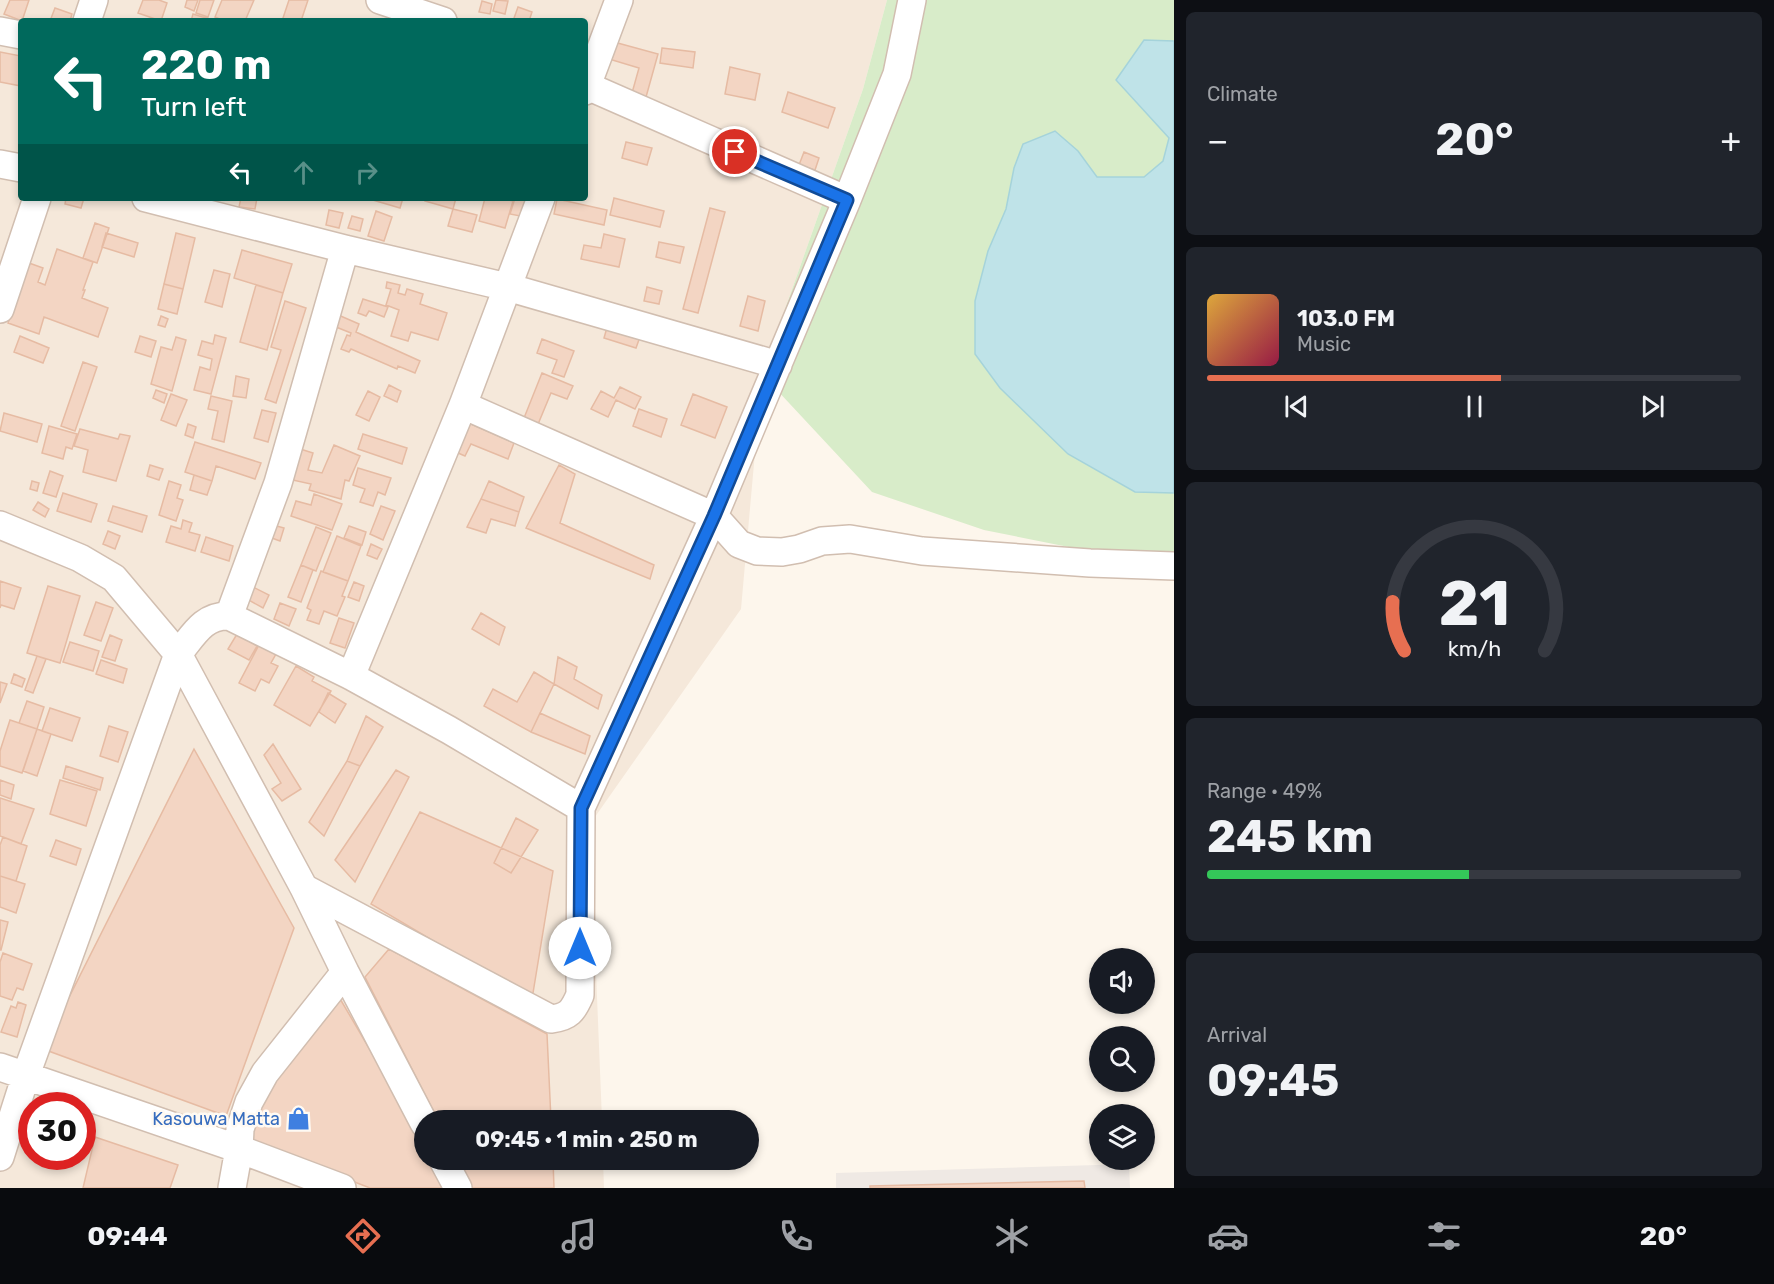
<!DOCTYPE html>
<html lang="en">
<head>
<meta charset="utf-8">
<style>
	body { margin:0; font-family:Rubik,sans-serif; background:#20242c; color:#f1f3f6; height:100vh; display:flex; flex-direction:column; font-size:22px; white-space:nowrap }
	* { box-sizing:border-box; margin:0 }
	p { font-size:20px; color:#9ea1a6 }
	.icon { flex:none; width:33px; height:33px; fill:none; stroke:currentColor; stroke-width:2; stroke-linecap:round; stroke-linejoin:round }
	.map { position:relative; flex:1; overflow:hidden }
	.panel { display:flex; flex-direction:column; gap:12px; padding:12px; background:#0d0f14; width:600px }
	.panel>* { flex:none }
	.banner { position:absolute; left:18px; top:18px; width:570px; height:183px; border-radius:6px; box-shadow:0 3px 9px #0003; background:#00695c; color:#fff; overflow:hidden }
	.tools { position:absolute; left:1089px; top:948px; display:grid; gap:12px }
	.tools a { display:grid; place-items:center; width:66px; height:66px; border-radius:50%; background:#171b24; box-shadow:0 3px 9px #0003; font-size:30px }
	.speed { position:absolute; left:18px; top:1092px; display:flex; gap:12px; font-size:30px; font-weight:700; text-align:center }
	.speed>* { display:grid; place-content:center; width:78px; height:78px; border-radius:50%; background:#171b24; box-shadow:0 3px 9px #0003; line-height:1 }
	.speed .limit { border:9px solid #d22; background:#fff; color:#111 }
	.pin { position:absolute; display:grid; place-items:center; width:51px; height:51px; color:#fff; margin:-26px; border:3px solid #fff; border-radius:50%; box-shadow:0 2px 6px #0007 }
	.me { position:absolute; width:66px; margin:-33px; rotate:0deg; stroke-linejoin:round; filter:drop-shadow(0 0 4px #0008) }
	.turn { display:flex; align-items:center; gap:21px; height:126px; padding:0 24px; font-size:27px }
	.turn .icon { width:78px; height:78px; stroke-width:2.5 }
	.turn b { display:block; font-size:42px; line-height:51px }
	.lanes { display:flex; align-items:center; height:57px; padding:0 24px; background:#0003; justify-content:center; gap:30px; direction:ltr }
	.lanes .off { opacity:.35 }
	.big { font-size:45px; font-weight:700; line-height:1.1 }
	.panel .tile { flex:1; display:flex; flex-direction:column; justify-content:center; gap:9px; min-width:0; padding:0 21px; border-radius:9px; background:#20242c }
	.panel .dial { align-items:center; gap:0 }
	.dial svg { height:156px; overflow:visible; fill:none; stroke:#363941; stroke-width:7; stroke-linecap:round; text-anchor:middle }
	.dial text { fill:#f1f3f6; stroke:none }
	.song { display:flex; align-items:center; gap:18px }
	.cover { width:72px; height:72px; border-radius:9px; background:linear-gradient(135deg,hsl(40 70% 55%),hsl(340 70% 35%)) }
	.played { height:6px; border-radius:3px; background:linear-gradient(90deg,#e76f51 55%,#363941 55%) }
	.keys { display:flex; justify-content:space-around; direction:ltr }
	.heat { display:flex; justify-content:space-between; align-items:center; font-size:33px; direction:ltr }
	.charge { height:9px; border-radius:4px; background:linear-gradient(90deg,#34c759 49%,#363941 0) }
	.trip { position:absolute; left:414px; top:1110px; width:345px; height:60px; border-radius:30px; background:#171b24; box-shadow:0 3px 9px #0003; font-weight:700; line-height:60px; text-align:center }
	.menu { display:flex; height:96px; justify-content:space-around; align-items:center; background:#090b0e; color:#9ea1a6 }
	.menu .icon { width:42px; height:42px }
	.menu .active { color:#e76f51 }
	.menu b { font-size:27px; color:#f1f3f6 }
	main { display:flex; flex:1; min-height:0 }
	.map>svg:first-child { display:block }
</style>
</head>
<body>
<main>
<div class="map">
<svg width="1174" height="1188" viewBox="0 0 1174 1188">
	<rect width="100%" height="100%" fill="#fdf6ec"/>
	<path fill="#f5e8da" fill-rule="evenodd" d="M 0,0 L 887,0 L 863,89 L 762,374 L 741,609 L 590,824 L 602,1120 L 424,1120 L 424,1160 L 603,1160 L 604,1188 L 0,1188 ZM 21,21 L 585,21 L 585,198 L 21,198 ZM 32,1106 L 82,1106 L 82,1156 L 32,1156 Z"/>
	<path fill="#efe9e4" d="M 1129,1164 L 1130,1188 L 836,1188 L 836,1173 Z"/>
	<path fill="#d8ecc9" d="M 887,0 L 1174,0 L 1174,41 L 1144,40 L 1116,80 L 1169,138 L 1163,161 L 1144,177 L 1097,177 L 1078,151 L 1014,168 L 1006,209 L 975,301 L 976,354 L 1135,492 L 1174,493 L 1174,568 L 984,530 L 872,492 L 762,374 L 863,89 Z"/>
	<path fill="#bfe3e8" stroke="#a5d3da" stroke-width="1.5" d="M 1144,40 L 1174,41 L 1174,493 L 1135,492 L 1068,454 L 1000,388 L 975,354 L 975,301 L 988,251 L 1006,209 L 1014,168 L 1023,144 L 1055,131 L 1078,151 L 1097,177 L 1144,177 L 1163,161 L 1169,138 L 1116,80 Z"/>
	<path fill="#f3d5c3" stroke="#e6bba3" stroke-width="1.5" d="M 10,0 L 29,0 L 22,21 L 4,14 Z
		M 143,0 L 159,0 L 167,3 L 161,21 L 138,13 Z
		M 187,0 L 198,0 L 194,11 L 185,7 Z
		M 200,0 L 214,0 L 208,17 L 196,13 Z
		M 222,0 L 254,0 L 245,21 L 224,21 L 215,17 Z
		M 289,0 L 308,0 L 301,21 L 282,21 Z
		M 496,0 L 508,1 L 505,14 L 493,11 Z
		M 482,1 L 492,4 L 490,14 L 479,12 Z
		M 518,7 L 532,12 L 529,21 L 513,21 Z
		M 55,8 L 72,14 L 70,21 L 50,21 Z
		M 193,14 L 209,19 L 208,21 L 191,21 Z
		M 614,42 L 658,54 L 646,97 L 632,93 L 639,68 L 609,59 Z
		M 662,48 L 695,52 L 693,68 L 660,63 Z
		M 0,52 L 21,56 L 21,86 L 0,82 Z
		M 730,67 L 760,74 L 755,100 L 725,94 Z
		M 788,92 L 835,108 L 828,128 L 782,112 Z
		M 626,142 L 652,148 L 647,165 L 622,158 Z
		M 804,152 L 819,158 L 815,170 L 799,165 Z
		M 66,198 L 84,198 L 81,208 L 65,204 Z
		M 241,198 L 257,198 L 255,209 L 239,207 Z
		M 366,198 L 403,198 L 400,208 Z
		M 426,198 L 456,198 L 453,209 L 425,201 Z
		M 485,198 L 501,198 L 513,201 L 505,228 L 479,221 Z
		M 515,198 L 530,198 L 525,217 L 510,214 Z
		M 614,198 L 664,211 L 660,227 L 610,215 Z
		M 557,199 L 607,210 L 604,225 L 554,214 Z
		M 710,208 L 725,212 L 698,313 L 683,309 Z
		M 453,209 L 477,215 L 472,232 L 448,226 Z
		M 329,210 L 343,213 L 339,228 L 326,225 Z
		M 376,211 L 392,217 L 384,241 L 368,236 Z
		M 352,216 L 363,219 L 360,231 L 348,228 Z
		M 95,223 L 109,228 L 97,263 L 83,258 Z
		M 106,233 L 138,243 L 134,257 L 102,247 Z
		M 176,233 L 195,238 L 183,289 L 164,284 Z
		M 604,234 L 625,239 L 619,267 L 581,259 L 584,245 L 601,248 Z
		M 659,242 L 684,247 L 680,263 L 656,257 Z
		M 57,249 L 93,262 L 83,290 L 85,290 L 82,298 L 108,308 L 98,337 L 44,317 L 39,334 L 8,323 L 29,263 L 43,268 L 38,282 L 45,285 Z
		M 242,250 L 292,264 L 283,293 L 234,278 Z
		M 214,270 L 230,274 L 222,307 L 205,302 Z
		M 387,282 L 400,285 L 398,293 L 405,295 L 407,289 L 423,294 L 420,304 L 447,313 L 438,340 L 411,332 L 408,341 L 391,336 L 399,310 L 386,305 L 391,289 L 386,288 Z
		M 164,284 L 183,289 L 177,314 L 158,309 Z
		M 256,285 L 283,293 L 267,350 L 240,342 Z
		M 647,287 L 662,291 L 659,304 L 644,301 Z
		M 748,296 L 765,301 L 758,331 L 740,326 Z
		M 363,299 L 388,307 L 384,317 L 369,311 L 366,316 L 358,313 Z
		M 285,301 L 306,308 L 276,403 L 265,399 L 281,350 L 271,347 Z
		M 336,314 L 359,324 L 356,332 L 420,361 L 415,373 L 398,366 L 397,369 L 351,349 L 349,352 L 341,349 L 347,335 L 350,336 L 351,333 L 331,325 Z
		M 161,316 L 168,319 L 165,327 L 158,325 Z
		M 608,324 L 641,334 L 636,348 L 604,338 Z
		M 215,335 L 226,338 L 211,394 L 194,390 L 200,367 L 210,370 L 212,359 L 198,355 L 202,341 L 213,344 Z
		M 20,336 L 49,348 L 43,363 L 14,352 Z
		M 140,336 L 156,341 L 151,357 L 135,352 Z
		M 176,337 L 186,340 L 172,391 L 151,384 L 161,347 L 172,350 Z
		M 542,339 L 574,351 L 564,377 L 552,373 L 557,360 L 537,353 Z
		M 83,362 L 97,367 L 75,431 L 61,426 Z
		M 542,373 L 573,386 L 567,399 L 551,393 L 536,429 L 522,423 Z
		M 236,376 L 249,379 L 246,398 L 233,396 Z
		M 389,385 L 401,391 L 397,402 L 384,396 Z
		M 620,387 L 641,397 L 635,409 L 616,400 L 608,417 L 591,409 L 601,391 L 614,398 Z
		M 156,390 L 167,394 L 164,403 L 153,398 Z
		M 368,391 L 380,397 L 369,421 L 356,415 Z
		M 171,394 L 187,400 L 176,426 L 161,420 Z
		M 693,394 L 727,407 L 715,438 L 681,425 Z
		M 211,396 L 232,401 L 224,442 L 212,439 L 218,411 L 208,409 Z
		M 639,409 L 667,419 L 661,437 L 633,426 Z
		M 262,410 L 276,413 L 268,442 L 254,438 Z
		M 4,413 L 42,424 L 37,442 L 0,431 Z
		M 462,420 L 514,443 L 508,459 L 471,444 L 465,456 L 451,450 Z
		M 188,424 L 196,427 L 193,438 L 185,435 Z
		M 49,426 L 77,434 L 72,449 L 66,447 L 63,459 L 42,453 Z
		M 80,429 L 118,439 L 120,434 L 130,436 L 116,481 L 83,472 L 88,450 L 74,446 Z
		M 363,434 L 407,448 L 402,464 L 358,449 Z
		M 195,442 L 261,463 L 255,479 L 216,466 L 212,481 L 185,472 Z
		M 334,445 L 360,456 L 349,481 L 345,480 L 341,499 L 309,490 L 311,484 L 288,479 L 297,448 L 313,453 L 308,470 L 322,473 Z
		M 150,465 L 163,469 L 159,480 L 147,476 Z
		M 559,465 L 575,474 L 560,523 L 654,565 L 650,579 L 526,528 Z
		M 358,468 L 391,478 L 385,495 L 378,492 L 373,506 L 360,502 L 365,489 L 353,485 Z
		M 50,471 L 63,476 L 56,497 L 43,493 Z
		M 194,475 L 212,481 L 207,495 L 190,490 Z
		M 32,481 L 39,483 L 37,491 L 30,489 Z
		M 169,481 L 181,485 L 177,498 L 183,500 L 176,521 L 159,515 Z
		M 489,481 L 524,497 L 519,512 L 481,499 Z
		M 63,493 L 97,504 L 91,522 L 57,511 Z
		M 314,494 L 342,504 L 332,530 L 291,516 L 296,501 L 311,505 Z
		M 481,499 L 519,512 L 515,526 L 491,519 L 486,533 L 467,527 Z
		M 38,502 L 49,509 L 45,517 L 33,510 Z
		M 113,506 L 147,516 L 142,532 L 108,521 Z
		M 381,506 L 395,511 L 383,540 L 370,534 Z
		M 183,520 L 192,523 L 189,532 L 200,535 L 195,551 L 166,542 L 171,526 L 181,529 Z
		M 273,525 L 284,528 L 280,541 L 269,537 Z
		M 349,526 L 366,532 L 362,545 L 344,538 Z
		M 316,527 L 331,533 L 316,571 L 301,565 Z
		M 108,531 L 120,536 L 115,549 L 103,544 Z
		M 337,536 L 361,546 L 348,581 L 323,572 Z
		M 206,537 L 233,546 L 229,561 L 201,552 Z
		M 371,544 L 382,549 L 377,559 L 367,555 Z
		M 301,565 L 313,570 L 301,602 L 288,597 Z
		M 321,571 L 348,581 L 342,596 L 345,597 L 337,616 L 324,611 L 319,624 L 307,620 L 311,610 L 307,608 Z
		M 0,581 L 21,588 L 14,609 L 1,605 L 0,608 Z
		M 354,582 L 364,586 L 359,601 L 348,597 Z
		M 48,586 L 80,596 L 60,663 L 27,653 Z
		M 251,586 L 269,595 L 263,608 L 245,598 Z
		M 96,602 L 113,608 L 101,641 L 84,635 Z
		M 280,603 L 296,609 L 289,626 L 274,619 Z
		M 481,613 L 505,627 L 499,645 L 472,629 Z
		M 339,618 L 354,623 L 345,648 L 330,643 Z
		M 237,634 L 257,646 L 249,660 L 228,649 Z
		M 110,635 L 122,640 L 115,661 L 102,657 Z
		M 70,642 L 99,651 L 93,671 L 63,662 Z
		M 259,645 L 276,654 L 271,663 L 278,666 L 269,683 L 261,679 L 255,691 L 239,683 Z
		M 37,656 L 46,659 L 33,693 L 25,690 Z
		M 558,657 L 577,667 L 574,679 L 602,695 L 598,709 L 554,684 Z
		M 101,660 L 127,669 L 123,683 L 96,674 Z
		M 296,666 L 314,677 L 312,681 L 331,691 L 310,726 L 274,705 Z
		M 534,672 L 554,684 L 531,732 L 484,706 L 493,689 L 517,702 Z
		M 14,674 L 25,679 L 22,687 L 11,683 Z
		M 0,682 L 7,684 L 0,703 Z
		M 328,693 L 346,704 L 335,723 L 319,712 Z
		M 27,701 L 44,707 L 37,729 L 19,723 Z
		M 50,708 L 80,718 L 72,741 L 42,731 Z
		M 540,713 L 590,736 L 585,754 L 531,732 Z
		M 366,716 L 383,727 L 360,766 L 347,761 Z
		M 10,720 L 37,729 L 22,773 L 0,766 L 0,751 Z
		M 109,726 L 128,732 L 118,762 L 100,756 Z
		M 37,729 L 51,734 L 37,776 L 23,771 Z
		M 273,744 L 301,789 L 282,801 L 272,789 L 281,783 L 264,755 Z
		M 194,749 L 294,928 L 226,1116 L 43,1049 Z
		M 347,761 L 360,766 L 324,836 L 309,822 Z
		M 66,766 L 103,778 L 100,790 L 63,778 Z
		M 396,770 L 409,777 L 355,882 L 335,860 Z
		M 0,780 L 14,785 L 11,799 L 0,795 Z
		M 60,780 L 97,791 L 86,826 L 50,814 Z
		M 0,798 L 34,809 L 21,844 L 0,836 Z
		M 420,812 L 553,871 L 532,999 L 371,904 Z
		M 516,818 L 538,830 L 511,873 L 494,863 Z
		M 3,837 L 27,846 L 16,881 L 0,876 L 0,845 Z
		M 56,840 L 81,849 L 76,865 L 50,856 Z
		M 0,876 L 25,884 L 16,913 L 0,907 Z
		M 0,920 L 8,922 L 1,950 L 0,950 Z
		M 389,949 L 547,1034 L 551,1120 L 438,1120 L 365,977 Z
		M 3,953 L 32,964 L 23,990 L 17,988 L 12,1000 L 0,996 L 0,962 Z
		M 339,997 L 424,1142 L 424,1160 L 435,1160 L 452,1188 L 370,1188 L 241,1138 L 257,1095 Z
		M 18,1002 L 26,1005 L 17,1037 L 1,1032 L 11,1006 L 16,1008 Z
		M 95,1137 L 178,1165 L 170,1188 L 83,1188 Z
		M 457,1160 L 553,1160 L 554,1188 L 472,1188 Z
		M 1084,1181 L 1085,1188 L 870,1188 L 870,1186 Z"/>
	<g fill="none" stroke-linecap="round" stroke-linejoin="round">
		<defs>
			<path id="minor" d="M 380,0 L 443,21
				M 87,21 L 94,0
				M 0,31 L 21,35
				M 585,85 L 847,200
				M 585,91 L 619,0
				M 0,164 L 21,168
				M 146,198 L 345,249 L 507,287 L 778,365
				M 0,309 L 37,198
				M 463,405 L 714,516 L 739,544 L 757,551 L 782,552 L 799,549 L 822,541 L 850,539 L 922,551 L 1090,563 L 1174,566
				M 0,525 L 80,558 L 114,578 L 178,654 L 304,888 L 345,972 L 424,1123
				M 229,616 L 278,483 L 345,249
				M 351,676 L 463,405 L 541,198
				M 304,888 L 551,1019 C 569,1017 573,1011 580,995 L 581,808
				M 0,1067 L 239,1149 L 342,1188
				M 0,1157 L 26,1075 L 178,654 C 193,636 203,615 229,616 L 351,676 L 449,730 L 581,808 L 714,516 L 847,200 L 897,74 L 912,0
				M 443,1160 L 458,1188
				M 232,1188 L 239,1149 L 240,1129 L 249,1102 L 265,1073 L 345,972"/>
		</defs>
		<use href="#minor" stroke="#d1beb0" stroke-width="30"/>
		<use href="#minor" stroke="#fff" stroke-width="27"/>
	</g>
	<g fill="none" stroke-linecap="round" stroke-linejoin="round">
		<defs>
			<path id="route" d="M 580,948 L 581,808 L 714,516 L 847,200 L 735,152"/>
		</defs>
		<use href="#route" stroke="#114b97" stroke-width="15"/>
		<use href="#route" stroke="#1a73e8" stroke-width="10"/>
	</g>
	<defs>
		<symbol id="shop-bare" viewBox="-9 -9 18 18"><path d="M-5-2.5h2.3a2.7 3.5 0 0 1 5.4 0H5L5.5 6h-11ZM-1.5-2.5h3a1.5 2.3 0 0 0-3 0Z" fill="#3f7fe0" stroke="#fffaf3" stroke-width="2.5" paint-order="stroke"/></symbol>
	</defs>
	<g fill-rule="evenodd">
		<use href="#shop-bare" x="282" y="1102" width="33" height="33"/>
	</g>
	<g text-anchor="middle" stroke-width="5" stroke-linejoin="round" paint-order="stroke">
		<g font-size="18" fill="#366cbe" stroke="#fffaf3" text-anchor="end">
			<text x="280" y="1125">Kasouwa Matta</text>
		</g>
	</g>
</svg>
<div class="tools">
<a><svg class="icon" aria-label="sound" viewBox="0 0 24 24"><path d="M4 9h4l5-4v14l-5-4H4zM17 9q2 3 0 6"/></svg></a>
<a><svg class="icon" aria-label="search" viewBox="0 0 24 24"><circle cx="10" cy="10" r="6"/><path d="M15 15l6 6"/></svg></a>
<a><svg class="icon" aria-label="layers" viewBox="0 0 24 24"><path d="M12 4l9 5-9 5-9-5zM3 14l9 5 9-5"/></svg></a>
</div>
<div class="speed"><div class="limit">30</div></div>
<div class="pin" style="left:735px;top:152px;background:#d93025"><svg class="icon" aria-label="arrive" viewBox="0 0 24 24"><path d="M6 21V4h12l-3 4 3 4H6"/></svg></div>
<svg class="me" style="left:580px;top:948px" viewBox="-20 -20 40 40"><circle r="19" fill="#fff"/><path d="M0-13L10 11 0 6-10 11z" fill="#1a73e8"/></svg>
<div class="trip">09:45 · 1 min · 250 m</div>
<div class="banner">
<div class="turn"><svg class="icon" aria-label="left" viewBox="0 0 24 24"><path d="M17 20v-9H6M10 6l-5 5 5 5"/></svg><div><b>220 m</b>Turn left</div></div>
<div class="lanes"><svg class="icon" aria-label="left" viewBox="0 0 24 24"><path d="M17 20v-9H6M10 6l-5 5 5 5"/></svg><svg class="icon off" aria-label="ahead" viewBox="0 0 24 24"><path d="M12 20V5M6 11l6-6 6 6"/></svg><svg class="icon off" aria-label="right" viewBox="0 0 24 24"><path d="M7 20v-9h11M14 6l5 5-5 5"/></svg></div>
</div>
</div>
<section class="panel">
<div class="tile"><p>Climate</p>
<div class="heat"><a>−</a><b class="big">20°</b><a>+</a></div>
</div>
<div class="tile">
<div class="song"><i class="cover"></i><div><b>103.0 FM</b><p>Music</p></div></div>
<div class="played"></div>
<div class="keys"><svg class="icon" aria-label="previous" viewBox="0 0 24 24"><path d="M18 5L8 12l10 7zM5 5v14"/></svg><svg class="icon" aria-label="pause" viewBox="0 0 24 24"><path d="M8 5v14M16 5v14"/></svg><svg class="icon" aria-label="next" viewBox="0 0 24 24"><path d="M6 5l10 7-10 7zM19 5v14"/></svg></div>
</div>
<div class="tile dial"><svg viewBox="0 0 100 80">
<path d="M14 69A42 42 0 1 1 86 69"/>
<path d="M14 69A42 42 0 0 1 8 44" stroke="#e76f51"/>
<text x="50" y="56" font-size="32" font-weight="700">21</text>
<text x="50" y="72" font-size="11">km/h</text>
</svg></div>
<div class="tile"><p>Range · 49%</p><b class="big">245 km</b><div class="charge"></div></div>
<div class="tile"><p>Arrival</p><b class="big">09:45</b></div>
</section>
</main>
<nav class="menu">
<b>09:44</b>
<svg class="icon active" aria-label="directions" viewBox="0 0 24 24"><path d="M12 3l9 9-9 9-9-9zM9 14v-3h6M13 9l2 2-2 2"/></svg>
<svg class="icon" aria-label="music" viewBox="0 0 24 24"><path d="M9 18V5l10-2v13"/><circle cx="6" cy="18" r="3"/><circle cx="16" cy="16" r="3"/></svg>
<svg class="icon" aria-label="phone" viewBox="0 0 24 24"><path d="M5 4h4l2 5-3 2q2 4 5 5l2-3 5 2v4C11 20 4 13 5 4z"/></svg>
<svg class="icon" aria-label="climate" viewBox="0 0 24 24"><path d="M12 3v18M4 7l16 10M4 17L20 7"/></svg>
<svg class="icon" aria-label="car" viewBox="0 0 24 24"><path d="M5 17H2v-5l4-1 3-4h7l3 4 3 1v5h-3M9 17h6M6 11h13"/><circle cx="7" cy="17" r="2"/><circle cx="17" cy="17" r="2"/></svg>
<svg class="icon" aria-label="filters" viewBox="0 0 24 24"><path d="M4 7h16M4 17h16"/><circle cx="9" cy="7" r="2"/><circle cx="15" cy="17" r="2"/></svg>
<b>20°</b>
</nav>
</body>
</html>
